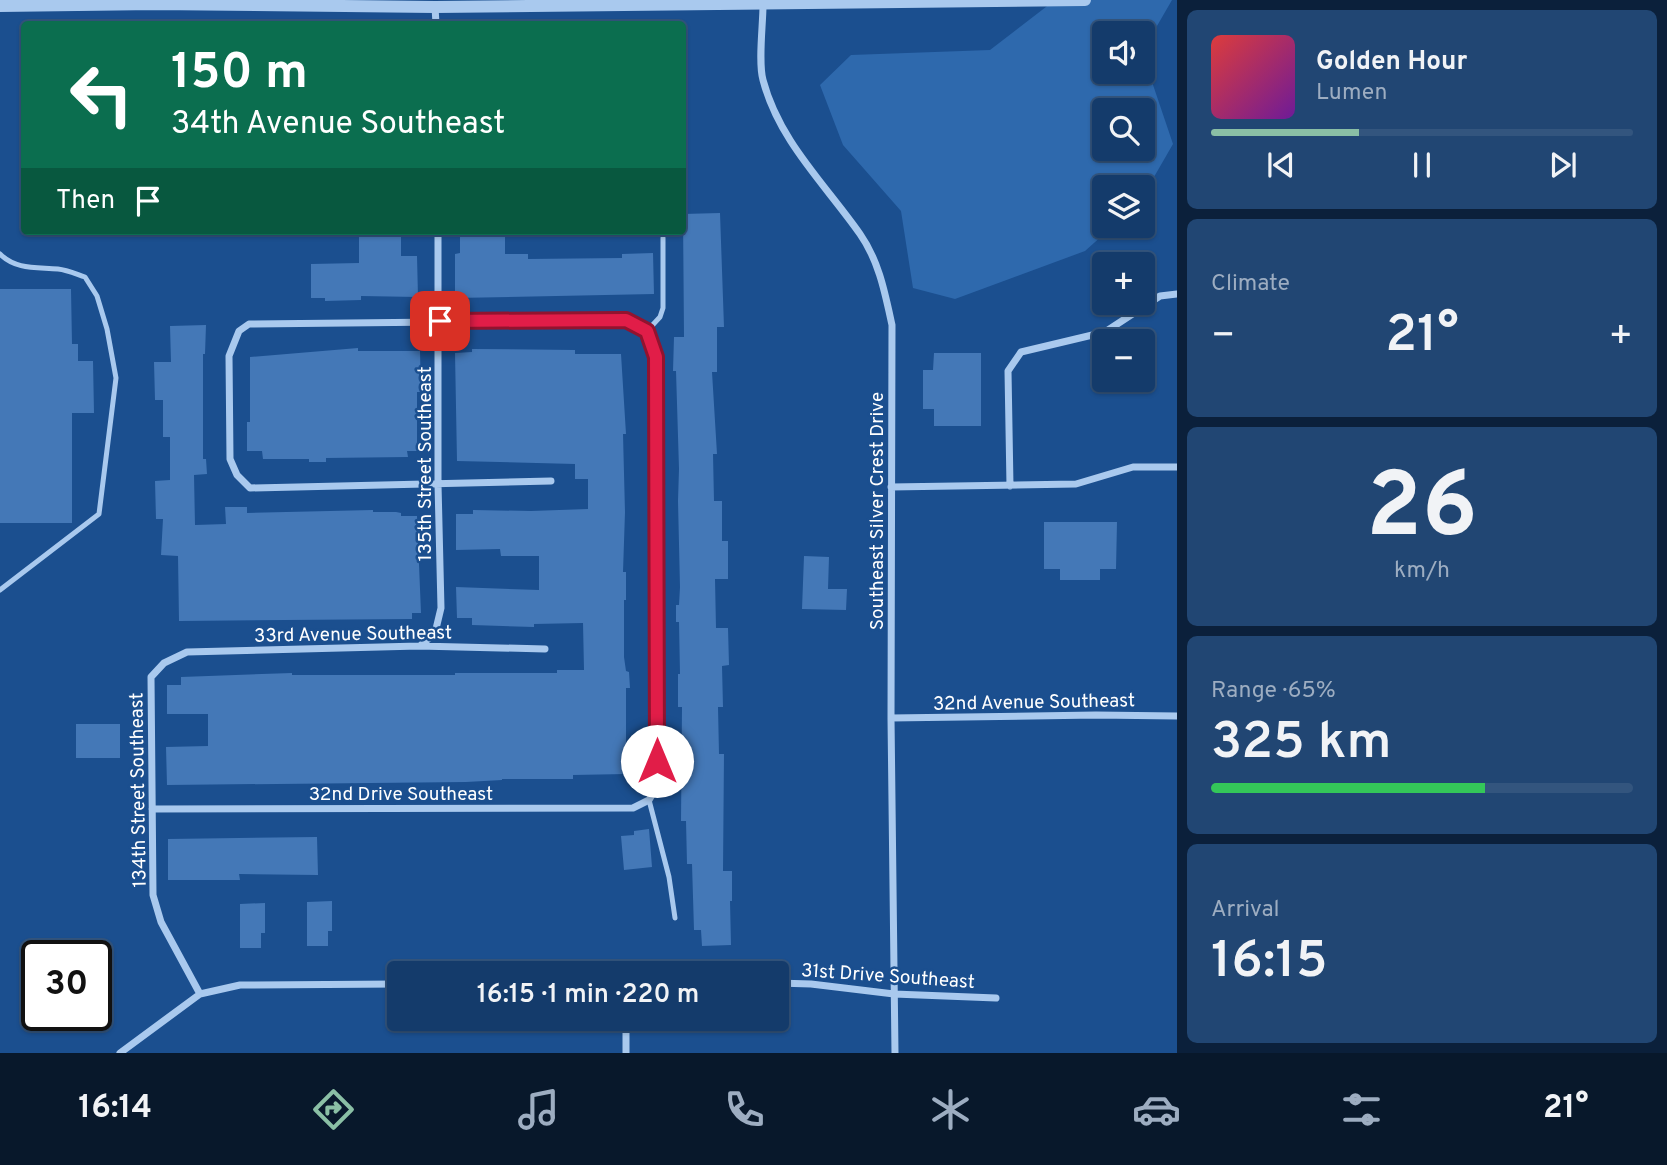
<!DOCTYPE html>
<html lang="en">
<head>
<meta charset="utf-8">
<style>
	body { margin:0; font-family:Overpass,sans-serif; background:#214673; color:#f1f3f6; height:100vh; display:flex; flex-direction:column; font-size:26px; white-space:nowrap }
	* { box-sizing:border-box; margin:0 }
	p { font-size:23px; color:#9dadc1 }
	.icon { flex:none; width:38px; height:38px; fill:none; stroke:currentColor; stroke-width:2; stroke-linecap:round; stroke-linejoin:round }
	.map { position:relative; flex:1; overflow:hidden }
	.details { display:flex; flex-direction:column; gap:10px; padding:10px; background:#0b203b; width:490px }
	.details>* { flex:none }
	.hud { position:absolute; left:21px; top:21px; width:665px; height:214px; border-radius:7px; box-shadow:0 2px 5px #0004,0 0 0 2px #33557e; background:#0b6e4f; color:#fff; overflow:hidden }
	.fabs { position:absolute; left:1092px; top:21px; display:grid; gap:14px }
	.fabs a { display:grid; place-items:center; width:63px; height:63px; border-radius:7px; background:#143b6b; box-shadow:0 2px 5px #0004,0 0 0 2px #33557e; font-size:35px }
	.speed { position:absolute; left:21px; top:940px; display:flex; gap:14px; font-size:35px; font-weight:700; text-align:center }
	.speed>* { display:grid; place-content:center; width:91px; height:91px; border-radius:50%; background:#143b6b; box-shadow:0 2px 5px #0004,0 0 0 2px #33557e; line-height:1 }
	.speed .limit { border:4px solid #111; border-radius:10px; background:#fff; color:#111 }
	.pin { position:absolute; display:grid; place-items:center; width:60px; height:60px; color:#fff; margin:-30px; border-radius:14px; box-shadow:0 4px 10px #0006 }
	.me { position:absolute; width:77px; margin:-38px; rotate:0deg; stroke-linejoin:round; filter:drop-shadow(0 0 5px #0008) }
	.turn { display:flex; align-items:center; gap:24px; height:147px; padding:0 35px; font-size:32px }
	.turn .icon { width:91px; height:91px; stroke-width:2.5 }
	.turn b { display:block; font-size:49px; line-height:60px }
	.then { display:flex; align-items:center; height:66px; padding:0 35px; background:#0003; gap:14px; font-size:26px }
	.big { font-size:52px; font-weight:600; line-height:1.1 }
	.details .card { flex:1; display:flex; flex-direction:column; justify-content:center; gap:10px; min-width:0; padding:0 24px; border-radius:10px; background:#214673 }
	.details .dial { align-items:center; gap:0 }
	.dial b { font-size:91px; line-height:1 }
	.song { display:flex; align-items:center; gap:21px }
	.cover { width:84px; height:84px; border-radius:10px; background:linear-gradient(135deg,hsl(0 70% 55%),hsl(280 70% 35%)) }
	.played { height:7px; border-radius:4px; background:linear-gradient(90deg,#8abfa5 35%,#33557e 35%) }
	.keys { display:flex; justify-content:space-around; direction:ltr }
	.heat { display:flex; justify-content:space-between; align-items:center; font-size:38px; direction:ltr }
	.charge { height:10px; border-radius:5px; background:linear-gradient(90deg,#34c759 65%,#33557e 0) }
	.trip { position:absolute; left:387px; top:961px; width:402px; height:70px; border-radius:7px; background:#143b6b; box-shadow:0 2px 5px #0004,0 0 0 2px #33557e; font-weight:600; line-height:70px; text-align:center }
	.tabs { display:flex; height:112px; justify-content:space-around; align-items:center; background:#08182b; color:#9dadc1 }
	.tabs .icon { width:49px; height:49px }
	.tabs .active { color:#8abfa5 }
	.tabs b { font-size:32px; color:#f1f3f6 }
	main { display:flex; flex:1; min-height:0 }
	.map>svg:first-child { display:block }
</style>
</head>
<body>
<main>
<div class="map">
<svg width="1177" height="1053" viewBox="0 0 1177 1053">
	<rect width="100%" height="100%" fill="#1b4f8f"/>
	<path fill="#2e69ad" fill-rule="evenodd" d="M 1055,0 L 1172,0 L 1146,45 L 1150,76 L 1173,144 L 1143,196 L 1143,187 L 1104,187 L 1104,226 L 1113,226 L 1085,251 L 955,299 L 913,288 L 901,211 L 843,145 L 820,85 L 851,55 L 990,50 ZM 1104,33 L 1143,33 L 1143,72 L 1104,72 ZM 1104,110 L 1143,110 L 1143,149 L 1104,149 Z"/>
	<path fill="#4478b7" d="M 720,213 L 724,327 L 717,327 L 717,372 L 712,372 L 717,454 L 713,454 L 714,501 L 722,501 L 722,541 L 728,541 L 728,579 L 715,579 L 716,628 L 728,628 L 729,665 L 722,666 L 723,707 L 718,707 L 719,754 L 724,754 L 723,871 L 732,871 L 732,901 L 730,901 L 731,945 L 702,946 L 701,930 L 694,930 L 692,864 L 687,864 L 686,821 L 681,821 L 682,707 L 678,707 L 678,674 L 680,674 L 679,622 L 676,622 L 676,605 L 679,605 L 680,587 L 678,501 L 679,469 L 676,371 L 673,371 L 674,337 L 684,337 L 683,214 Z
		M 359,231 L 401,231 L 401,256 L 417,256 L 418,297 L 361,296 L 361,300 L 325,301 L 325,298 L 311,298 L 311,264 L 359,263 Z
		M 460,231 L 505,231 L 505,254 L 528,254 L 528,259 L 622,258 L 622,254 L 653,253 L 654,294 L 455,298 L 455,254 L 460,253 Z
		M 0,289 L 71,289 L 72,344 L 78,344 L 78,361 L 93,361 L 94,413 L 72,413 L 72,523 L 0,523 Z
		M 206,325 L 205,354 L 203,354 L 203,459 L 206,459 L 207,474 L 194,475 L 195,525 L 226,524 L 225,507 L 247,507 L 247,513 L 373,510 L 373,512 L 396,512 L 401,513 L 401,516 L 417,516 L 421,613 L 412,613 L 412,619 L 179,621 L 178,556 L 161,555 L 163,519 L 156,519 L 155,481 L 170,480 L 170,437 L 163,437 L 163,400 L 155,400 L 154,362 L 171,362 L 170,326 Z
		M 358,348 L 358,351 L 420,351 L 421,392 L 417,392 L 417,451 L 407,451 L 408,457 L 326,458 L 326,462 L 309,462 L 309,459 L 263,459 L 262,451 L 247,451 L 247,422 L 250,422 L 250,357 Z
		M 472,349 L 575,350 L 575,354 L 621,354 L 626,434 L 623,434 L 625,512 L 623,572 L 626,572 L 626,600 L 624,600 L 624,657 L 626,671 L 629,672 L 630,688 L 626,688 L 626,774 L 573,775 L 573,779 L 502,779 L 502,780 L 466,782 L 167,785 L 166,747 L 208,746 L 208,714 L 167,714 L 167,685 L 181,685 L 181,677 L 292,673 L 292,675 L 455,675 L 455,673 L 557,673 L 557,670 L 584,670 L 583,623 L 534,624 L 534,627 L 472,625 L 472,618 L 457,618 L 456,587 L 539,590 L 539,556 L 501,556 L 500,549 L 456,550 L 456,514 L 473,514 L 473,510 L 531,511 L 588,509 L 588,479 L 575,479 L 575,464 L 457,461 L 455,353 L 472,352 Z
		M 934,353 L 981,353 L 981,426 L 934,426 L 934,409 L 923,409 L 923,370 L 933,370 Z
		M 1044,522 L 1117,522 L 1116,569 L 1100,569 L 1100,580 L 1060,580 L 1060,569 L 1044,569 Z
		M 804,556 L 829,557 L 828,589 L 847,589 L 846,610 L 802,609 Z
		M 76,724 L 120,724 L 120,758 L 76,758 Z
		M 649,829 L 652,867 L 624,870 L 621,836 L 634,835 L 634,831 Z
		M 317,837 L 318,875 L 239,874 L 240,880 L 168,880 L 168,839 Z
		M 332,901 L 332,931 L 328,931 L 328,946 L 307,946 L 307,902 Z
		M 265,903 L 265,933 L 261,933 L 261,948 L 240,948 L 240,904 Z"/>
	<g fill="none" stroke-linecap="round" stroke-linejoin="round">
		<path stroke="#a9c9ee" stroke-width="5" d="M 0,254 C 16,270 37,267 58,269 C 67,270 76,274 85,277 L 97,296 L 107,329 L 116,378 L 99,514 L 0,590
			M 647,331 L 660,317 L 663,308 L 663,238
			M 649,800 L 669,877 L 675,918"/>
		<path stroke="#a9c9ee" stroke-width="7" d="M 763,5 C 763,25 758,62 763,80 C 779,141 825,184 860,234 C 879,261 885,293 892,325 L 891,718 L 895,1053
			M 435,7 L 436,24
			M 1010,486 L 1008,371 L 1021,352 L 1105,332 L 1160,296 L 1177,294
			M 891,487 L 1076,484 L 1133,467 L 1177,467
			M 420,646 L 435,633 L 441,608 L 438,484 L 438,231
			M 891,718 L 1096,715 L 1177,716
			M 152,809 L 633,808 L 649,800 L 657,787 L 656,357 L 647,331 L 626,320 L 249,324 L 239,331 L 229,356 L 230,459 L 237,475 L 250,488 L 551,481
			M 777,983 L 811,984 L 894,994 L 996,998
			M 200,994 L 161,922 L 153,895 L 151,677 L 164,663 L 187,652 L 419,646 L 545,649
			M 120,1053 L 200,994 L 240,985 L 399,984
			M 626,1053 L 626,1018"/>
		<path stroke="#a9c9ee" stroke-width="12" d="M 0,6 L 155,4 L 435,7 L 1085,0"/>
	</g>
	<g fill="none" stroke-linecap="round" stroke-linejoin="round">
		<defs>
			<path id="route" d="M 440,321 L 626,320 L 647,331 L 656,357 L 657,761"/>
		</defs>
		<use href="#route" stroke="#92132f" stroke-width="18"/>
		<use href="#route" stroke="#e11d48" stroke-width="12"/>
	</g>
	<g text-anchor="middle" stroke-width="5" stroke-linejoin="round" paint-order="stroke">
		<g font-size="19" fill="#fff" stroke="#1b4f8f">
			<text transform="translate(424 464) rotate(-90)" y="7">135th Street Southeast</text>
			<text transform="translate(876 511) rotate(-90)" y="7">Southeast Silver Crest Drive</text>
			<text transform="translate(353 633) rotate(-1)" y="7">33rd Avenue Southeast</text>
			<text transform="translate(1034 701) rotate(-1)" y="7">32nd Avenue Southeast</text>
			<text transform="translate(137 790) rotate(-91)" y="7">134th Street Southeast</text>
			<text x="401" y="800">32nd Drive Southeast</text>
			<text transform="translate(888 975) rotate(4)" y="7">31st Drive Southeast</text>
		</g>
	</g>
</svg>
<div class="fabs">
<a><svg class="icon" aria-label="sound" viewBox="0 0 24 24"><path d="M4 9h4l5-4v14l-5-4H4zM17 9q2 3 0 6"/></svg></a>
<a><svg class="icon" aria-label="search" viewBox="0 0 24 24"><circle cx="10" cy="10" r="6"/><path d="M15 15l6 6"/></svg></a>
<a><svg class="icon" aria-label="layers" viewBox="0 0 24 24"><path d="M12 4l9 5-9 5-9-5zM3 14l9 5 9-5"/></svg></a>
<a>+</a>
<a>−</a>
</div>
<div class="speed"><div class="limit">30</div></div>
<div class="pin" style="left:440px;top:321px;background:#d93025"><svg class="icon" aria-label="arrive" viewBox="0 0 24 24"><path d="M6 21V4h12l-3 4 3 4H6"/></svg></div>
<svg class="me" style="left:657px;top:761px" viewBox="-20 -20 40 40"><circle r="19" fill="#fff"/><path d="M0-13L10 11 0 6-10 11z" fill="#e11d48"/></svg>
<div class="trip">16:15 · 1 min · 220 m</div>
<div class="hud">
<div class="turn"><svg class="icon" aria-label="left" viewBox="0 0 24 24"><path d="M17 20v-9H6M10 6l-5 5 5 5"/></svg><div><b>150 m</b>34th Avenue Southeast</div></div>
<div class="then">Then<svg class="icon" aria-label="arrive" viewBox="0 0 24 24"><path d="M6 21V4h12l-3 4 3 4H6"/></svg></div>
</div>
</div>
<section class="details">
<div class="card">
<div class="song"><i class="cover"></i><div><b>Golden Hour</b><p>Lumen</p></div></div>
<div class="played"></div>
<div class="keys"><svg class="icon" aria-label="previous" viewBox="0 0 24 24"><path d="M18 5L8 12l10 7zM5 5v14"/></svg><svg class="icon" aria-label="pause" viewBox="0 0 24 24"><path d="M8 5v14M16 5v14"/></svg><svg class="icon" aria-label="next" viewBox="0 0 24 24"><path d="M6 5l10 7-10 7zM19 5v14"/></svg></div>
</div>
<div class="card"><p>Climate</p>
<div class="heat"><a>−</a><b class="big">21°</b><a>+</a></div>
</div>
<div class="card dial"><b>26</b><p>km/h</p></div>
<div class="card"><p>Range · 65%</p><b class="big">325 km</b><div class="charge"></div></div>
<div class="card"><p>Arrival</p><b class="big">16:15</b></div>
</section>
</main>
<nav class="tabs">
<b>16:14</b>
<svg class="icon active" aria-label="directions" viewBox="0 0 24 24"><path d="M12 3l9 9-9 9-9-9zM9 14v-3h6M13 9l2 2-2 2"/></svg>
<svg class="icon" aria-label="music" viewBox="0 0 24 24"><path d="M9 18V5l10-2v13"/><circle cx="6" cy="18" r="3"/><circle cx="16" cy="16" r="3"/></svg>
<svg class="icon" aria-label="phone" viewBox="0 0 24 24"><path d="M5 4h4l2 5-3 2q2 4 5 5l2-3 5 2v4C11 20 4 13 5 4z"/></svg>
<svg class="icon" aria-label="climate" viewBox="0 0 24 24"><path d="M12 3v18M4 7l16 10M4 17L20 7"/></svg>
<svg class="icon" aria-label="car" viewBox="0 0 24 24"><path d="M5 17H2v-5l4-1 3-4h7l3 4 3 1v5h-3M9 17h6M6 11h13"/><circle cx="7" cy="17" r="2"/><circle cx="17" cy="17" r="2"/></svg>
<svg class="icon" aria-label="filters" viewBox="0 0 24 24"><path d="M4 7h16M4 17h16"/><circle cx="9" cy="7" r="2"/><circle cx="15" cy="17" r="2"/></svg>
<b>21°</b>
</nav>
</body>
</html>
